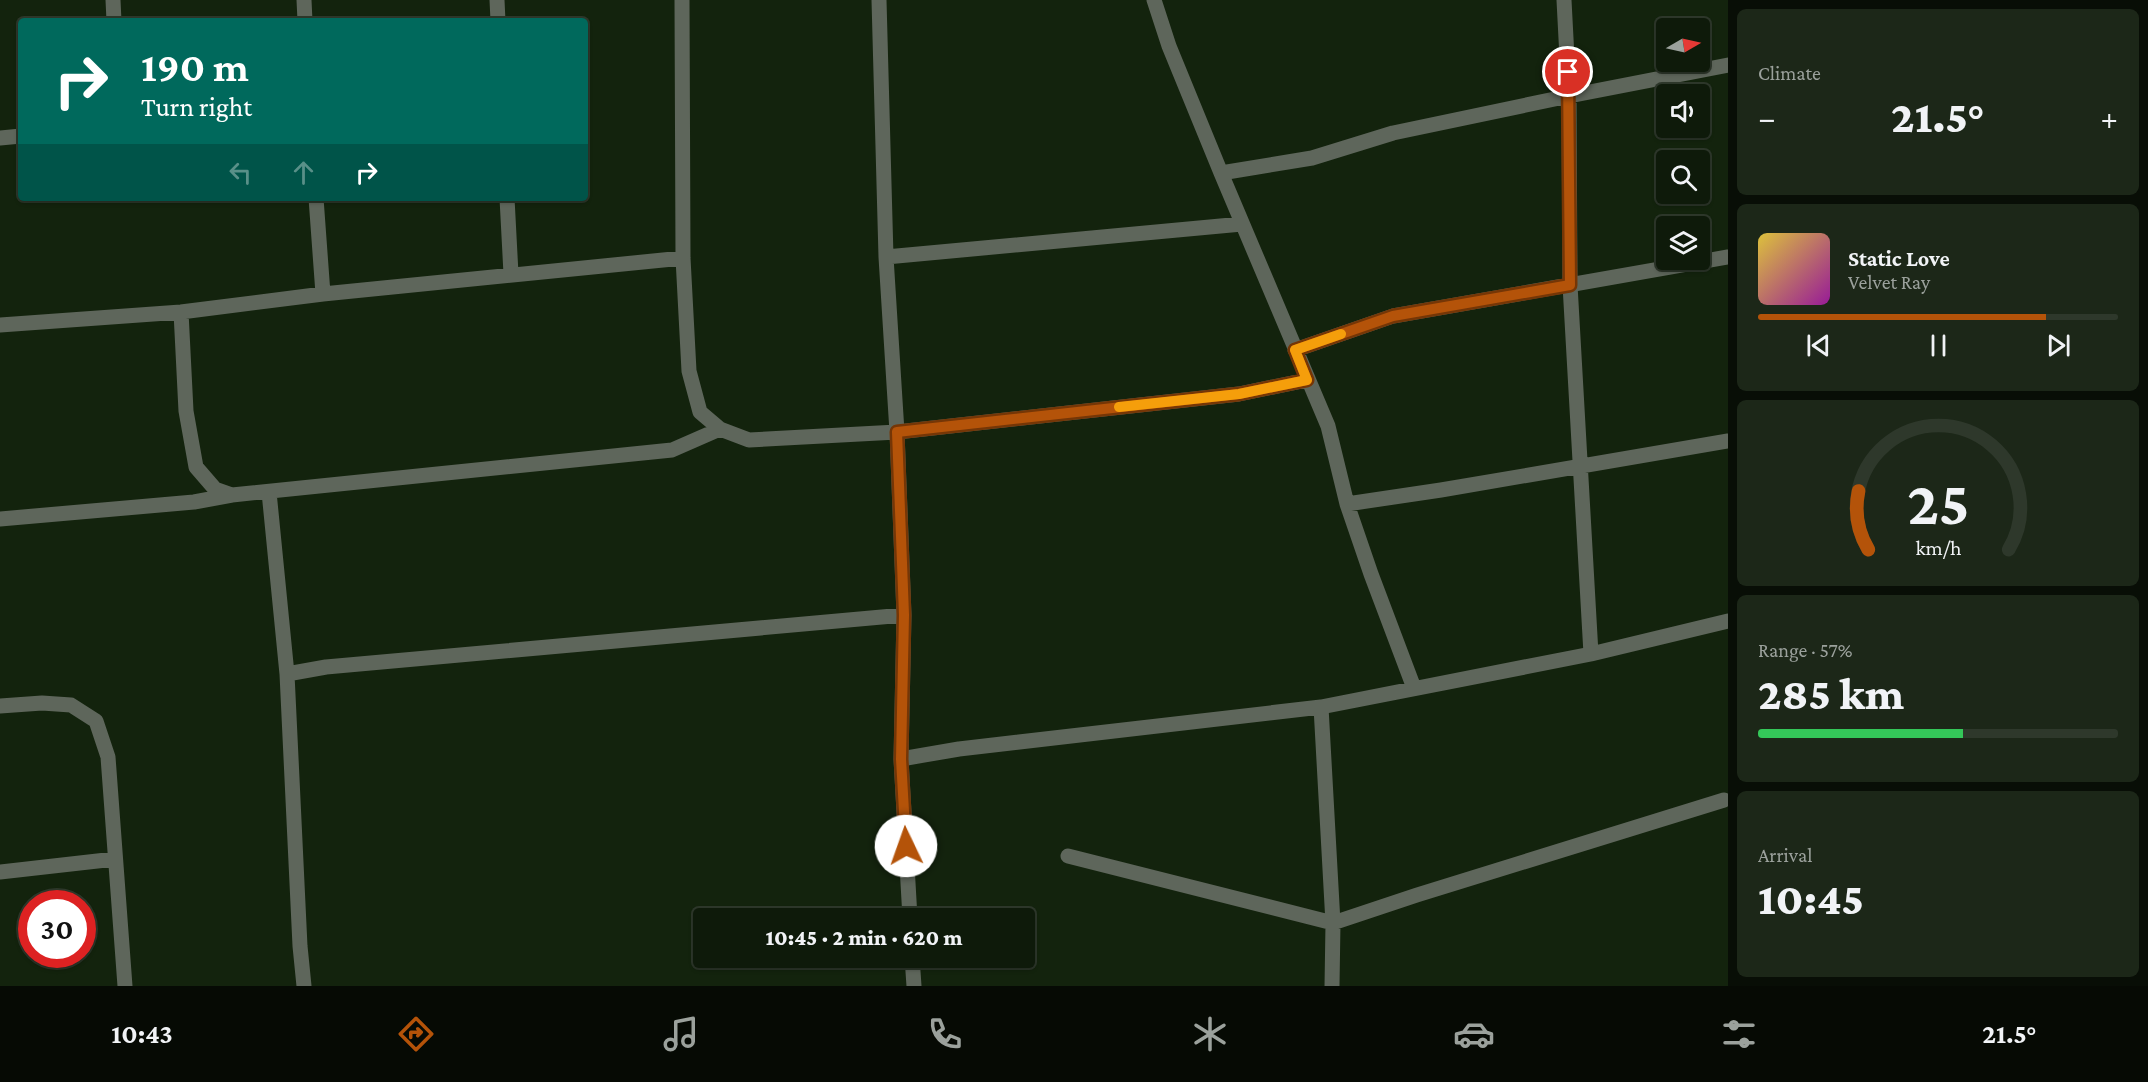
<!DOCTYPE html>
<html lang="en">
<head>
<meta charset="utf-8">
<style>
	body { margin:0; font-family:"Crimson Pro",serif; background:#1c2718; color:#f1f3f6; height:100vh; display:flex; flex-direction:column; font-size:22px; white-space:nowrap }
	* { box-sizing:border-box; margin:0 }
	p { font-size:20px; color:#9ba19c }
	.icon { flex:none; width:33px; height:33px; fill:none; stroke:currentColor; stroke-width:2; stroke-linecap:round; stroke-linejoin:round }
	.map { position:relative; flex:1; overflow:hidden }
	.panel { display:flex; flex-direction:column; gap:9px; padding:9px; background:#080e06; width:420px }
	.panel>* { flex:none }
	.top-card { position:absolute; left:18px; top:18px; width:570px; height:183px; border-radius:6px; box-shadow:0 2px 4px #0004,0 0 0 2px #2e382b; background:#00695c; color:#fff; overflow:hidden }
	.needle { width:39px; rotate:81deg }
	.tools { position:absolute; left:1656px; top:18px; display:grid; gap:12px }
	.tools a { display:grid; place-items:center; width:54px; height:54px; border-radius:6px; background:#0e1a0a; box-shadow:0 2px 4px #0004,0 0 0 2px #2e382b; font-size:30px }
	.speed { position:absolute; left:18px; top:890px; display:flex; gap:12px; font-size:30px; font-weight:700; text-align:center }
	.speed>* { display:grid; place-content:center; width:78px; height:78px; border-radius:50%; background:#0e1a0a; box-shadow:0 2px 4px #0004,0 0 0 2px #2e382b; line-height:1 }
	.speed .limit { border:9px solid #d22; background:#fff; color:#111 }
	.pin { position:absolute; display:grid; place-items:center; width:51px; height:51px; color:#fff; margin:-26px; border:3px solid #fff; border-radius:50%; box-shadow:0 2px 6px #0007 }
	.me { position:absolute; width:66px; margin:-33px; rotate:357deg; stroke-linejoin:round; filter:drop-shadow(0 0 4px #0008) }
	.turn { display:flex; align-items:center; gap:21px; height:126px; padding:0 24px; font-size:27px }
	.turn .icon { width:78px; height:78px; stroke-width:2.5 }
	.turn b { display:block; font-size:42px; line-height:51px }
	.lanes { display:flex; align-items:center; height:57px; padding:0 24px; background:#0003; justify-content:center; gap:30px; direction:ltr }
	.lanes .off { opacity:.35 }
	.big { font-size:45px; font-weight:800; line-height:1.1 }
	.panel .card { flex:1; display:flex; flex-direction:column; justify-content:center; gap:9px; min-width:0; padding:0 21px; border-radius:9px; background:#1c2718 }
	.panel .dial { align-items:center; gap:0 }
	.dial svg { height:156px; overflow:visible; fill:none; stroke:#2e382b; stroke-width:7; stroke-linecap:round; text-anchor:middle }
	.dial text { fill:#f1f3f6; stroke:none }
	.song { display:flex; align-items:center; gap:18px }
	.cover { width:72px; height:72px; border-radius:9px; background:linear-gradient(135deg,hsl(50 70% 55%),hsl(300 70% 35%)) }
	.played { height:6px; border-radius:3px; background:linear-gradient(90deg,#b45309 80%,#2e382b 80%) }
	.keys { display:flex; justify-content:space-around; direction:ltr }
	.heat { display:flex; justify-content:space-between; align-items:center; font-size:33px; direction:ltr }
	.charge { height:9px; border-radius:4px; background:linear-gradient(90deg,#34c759 57%,#2e382b 0) }
	.trip { position:absolute; left:693px; top:908px; width:342px; height:60px; border-radius:6px; background:#0e1a0a; box-shadow:0 2px 4px #0004,0 0 0 2px #2e382b; font-weight:800; line-height:60px; text-align:center }
	.tab-bar { display:flex; height:96px; justify-content:space-around; align-items:center; background:#060a04; color:#9ba19c }
	.tab-bar .icon { width:42px; height:42px }
	.tab-bar .selected { color:#b45309 }
	.tab-bar b { font-size:27px; color:#f1f3f6 }
	main { display:flex; flex:1; min-height:0 }
	.map>svg:first-child { display:block }
</style>
</head>
<body>
<main>
<div class="map">
<svg width="1728" height="986" viewBox="0 0 1728 986">
	<rect width="100%" height="100%" fill="#13230d"/>
	<g fill="none" stroke-linecap="round" stroke-linejoin="round">
		<path stroke="#5e665b" stroke-width="15" d="M 113,0 L 114,21
			M 304,0 L 305,21
			M 497,0 L 498,21
			M 682,0 L 683,258 L 689,371 L 700,412 L 720,429 L 749,440 L 897,432 L 1239,394 L 1307,380
			M 879,0 L 886,257 L 897,432 L 904,615 L 901,759 L 910,918
			M 1154,0 L 1169,46 L 1221,173 L 1328,426 L 1347,504 L 1371,574 L 1414,688
			M 1564,0 L 1569,96 L 1570,285 L 1591,654
			M 0,138 L 21,136
			M 1221,173 L 1312,158 L 1393,133 L 1569,96 L 1728,65
			M 316,198 L 323,294
			M 507,198 L 511,274
			M 886,257 L 1242,224
			M 181,312 L 186,411 L 196,467 L 215,489 L 232,495
			M 0,325 L 181,312 L 323,294 L 683,258
			M 1295,350 L 1393,316 L 1728,257
			M 269,492 L 287,674 L 300,946 L 304,986
			M 1347,504 L 1441,490 L 1728,441
			M 0,519 L 194,502 L 232,495 L 672,450 L 720,429
			M 287,674 L 326,667 L 904,615
			M 0,706 L 42,703 L 71,705 L 96,721 L 108,757 L 125,986
			M 1321,707 L 1333,923 L 1332,986
			M 901,759 L 959,749 L 1321,707 L 1591,654 L 1728,621
			M 1068,856 L 1333,923 L 1417,895 L 1724,800
			M 0,872 L 115,859
			M 912,957 L 914,986"/>
	</g>
	<g fill="none" stroke-linecap="round" stroke-linejoin="round">
		<defs>
			<path id="route" d="M 906,846 L 901,759 L 904,615 L 897,432 L 1239,394 L 1307,380 L 1295,350 L 1393,316 L 1570,285 L 1568,72"/>
		</defs>
		<use href="#route" stroke="#753606" stroke-width="15"/>
		<use href="#route" stroke="#b45309" stroke-width="10"/>
		<path stroke="#f59e0b" stroke-width="10" d="M 1119,407 L 1239,394 L 1307,380 L 1295,350 L 1341,334"/>
	</g>
</svg>
<div class="tools">
<a><svg class="needle" viewBox="-14 -14 28 28"><path d="M0-13l5 13h-10z" fill="#e53935"/><path d="M0 13l5-13h-10z" fill="#9ba19c"/></svg></a>
<a><svg class="icon" aria-label="sound" viewBox="0 0 24 24"><path d="M4 9h4l5-4v14l-5-4H4zM17 9q2 3 0 6"/></svg></a>
<a><svg class="icon" aria-label="search" viewBox="0 0 24 24"><circle cx="10" cy="10" r="6"/><path d="M15 15l6 6"/></svg></a>
<a><svg class="icon" aria-label="layers" viewBox="0 0 24 24"><path d="M12 4l9 5-9 5-9-5zM3 14l9 5 9-5"/></svg></a>
</div>
<div class="speed"><div class="limit">30</div></div>
<div class="pin" style="left:1568px;top:72px;background:#d93025"><svg class="icon" aria-label="arrive" viewBox="0 0 24 24"><path d="M6 21V4h12l-3 4 3 4H6"/></svg></div>
<svg class="me" style="left:906px;top:846px" viewBox="-20 -20 40 40"><circle r="19" fill="#fff"/><path d="M0-13L10 11 0 6-10 11z" fill="#b45309"/></svg>
<div class="trip">10:45 · 2 min · 620 m</div>
<div class="top-card">
<div class="turn"><svg class="icon" aria-label="right" viewBox="0 0 24 24"><path d="M7 20v-9h11M14 6l5 5-5 5"/></svg><div><b>190 m</b>Turn right</div></div>
<div class="lanes"><svg class="icon off" aria-label="left" viewBox="0 0 24 24"><path d="M17 20v-9H6M10 6l-5 5 5 5"/></svg><svg class="icon off" aria-label="ahead" viewBox="0 0 24 24"><path d="M12 20V5M6 11l6-6 6 6"/></svg><svg class="icon" aria-label="right" viewBox="0 0 24 24"><path d="M7 20v-9h11M14 6l5 5-5 5"/></svg></div>
</div>
</div>
<section class="panel">
<div class="card"><p>Climate</p>
<div class="heat"><a>−</a><b class="big">21.5°</b><a>+</a></div>
</div>
<div class="card">
<div class="song"><i class="cover"></i><div><b>Static Love</b><p>Velvet Ray</p></div></div>
<div class="played"></div>
<div class="keys"><svg class="icon" aria-label="previous" viewBox="0 0 24 24"><path d="M18 5L8 12l10 7zM5 5v14"/></svg><svg class="icon" aria-label="pause" viewBox="0 0 24 24"><path d="M8 5v14M16 5v14"/></svg><svg class="icon" aria-label="next" viewBox="0 0 24 24"><path d="M6 5l10 7-10 7zM19 5v14"/></svg></div>
</div>
<div class="card dial"><svg viewBox="0 0 100 80">
<path d="M14 69A42 42 0 1 1 86 69"/>
<path d="M14 69A42 42 0 0 1 9 39" stroke="#b45309"/>
<text x="50" y="56" font-size="32" font-weight="700">25</text>
<text x="50" y="72" font-size="11">km/h</text>
</svg></div>
<div class="card"><p>Range · 57%</p><b class="big">285 km</b><div class="charge"></div></div>
<div class="card"><p>Arrival</p><b class="big">10:45</b></div>
</section>
</main>
<nav class="tab-bar">
<b>10:43</b>
<svg class="icon selected" aria-label="directions" viewBox="0 0 24 24"><path d="M12 3l9 9-9 9-9-9zM9 14v-3h6M13 9l2 2-2 2"/></svg>
<svg class="icon" aria-label="music" viewBox="0 0 24 24"><path d="M9 18V5l10-2v13"/><circle cx="6" cy="18" r="3"/><circle cx="16" cy="16" r="3"/></svg>
<svg class="icon" aria-label="phone" viewBox="0 0 24 24"><path d="M5 4h4l2 5-3 2q2 4 5 5l2-3 5 2v4C11 20 4 13 5 4z"/></svg>
<svg class="icon" aria-label="climate" viewBox="0 0 24 24"><path d="M12 3v18M4 7l16 10M4 17L20 7"/></svg>
<svg class="icon" aria-label="car" viewBox="0 0 24 24"><path d="M5 17H2v-5l4-1 3-4h7l3 4 3 1v5h-3M9 17h6M6 11h13"/><circle cx="7" cy="17" r="2"/><circle cx="17" cy="17" r="2"/></svg>
<svg class="icon" aria-label="filters" viewBox="0 0 24 24"><path d="M4 7h16M4 17h16"/><circle cx="9" cy="7" r="2"/><circle cx="15" cy="17" r="2"/></svg>
<b>21.5°</b>
</nav>
</body>
</html>
